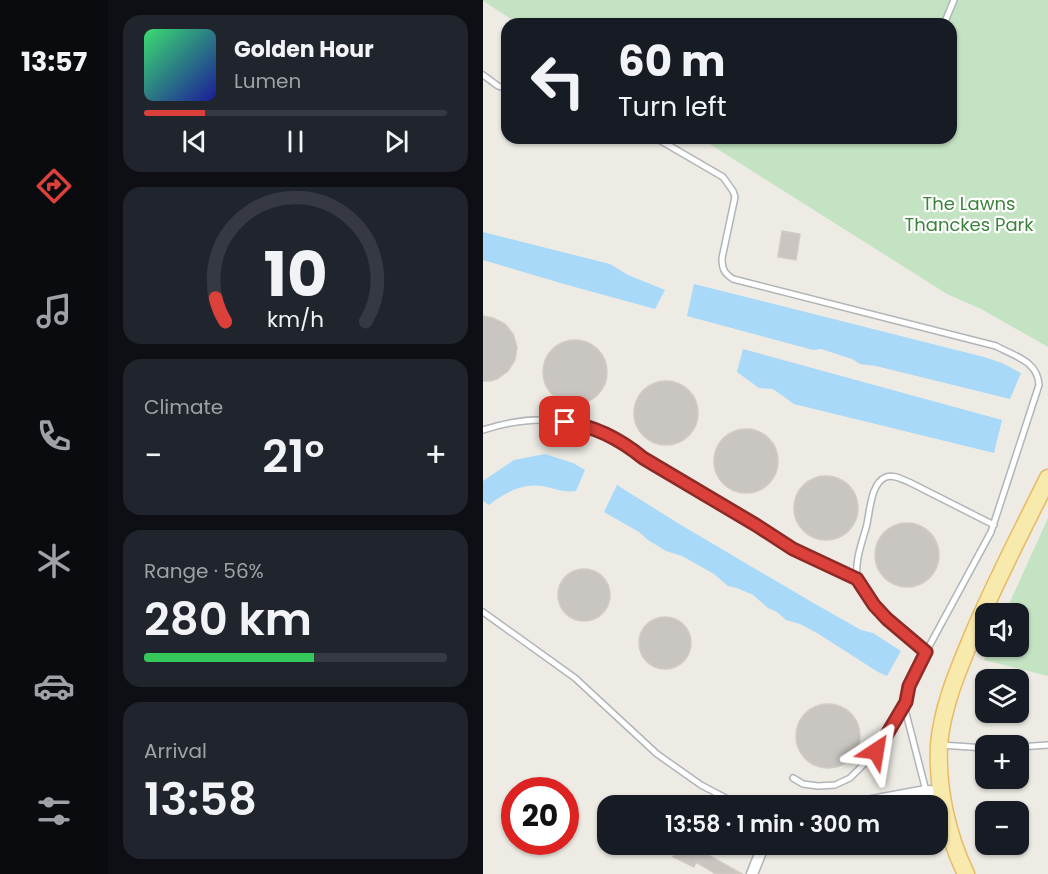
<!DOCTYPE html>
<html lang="en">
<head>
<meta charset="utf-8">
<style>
	body { margin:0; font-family:Poppins,sans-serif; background:#20242c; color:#f1f3f6; height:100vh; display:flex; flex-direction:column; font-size:22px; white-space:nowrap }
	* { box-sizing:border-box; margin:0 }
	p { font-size:20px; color:#9ea1a6 }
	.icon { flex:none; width:33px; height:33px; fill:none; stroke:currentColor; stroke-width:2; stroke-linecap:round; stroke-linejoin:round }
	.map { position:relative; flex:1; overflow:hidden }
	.details { display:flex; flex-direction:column; gap:15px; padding:15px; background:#0d0f14; width:375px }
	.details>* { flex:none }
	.top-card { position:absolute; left:18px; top:18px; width:456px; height:126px; border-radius:18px; box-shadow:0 2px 4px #0004; background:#171b24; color:#f1f3f6; overflow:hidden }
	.tools { position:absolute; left:492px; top:603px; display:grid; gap:12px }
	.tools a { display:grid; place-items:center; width:54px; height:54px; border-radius:12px; background:#171b24; box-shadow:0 2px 4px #0004; font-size:30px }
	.speed { position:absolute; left:18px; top:777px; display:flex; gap:12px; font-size:30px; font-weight:700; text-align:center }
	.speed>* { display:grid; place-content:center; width:78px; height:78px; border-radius:50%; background:#171b24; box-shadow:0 2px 4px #0004; line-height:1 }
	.speed .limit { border:9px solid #d22; background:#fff; color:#111 }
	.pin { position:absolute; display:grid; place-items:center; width:51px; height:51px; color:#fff; margin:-26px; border-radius:12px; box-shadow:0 3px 9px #0006 }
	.me { position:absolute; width:66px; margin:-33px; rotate:33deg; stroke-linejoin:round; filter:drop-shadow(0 0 4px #0008) }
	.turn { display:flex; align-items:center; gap:21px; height:126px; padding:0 18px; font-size:27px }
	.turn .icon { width:78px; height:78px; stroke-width:2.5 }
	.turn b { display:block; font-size:42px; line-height:51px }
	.big { font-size:45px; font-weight:600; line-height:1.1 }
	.details .widget { flex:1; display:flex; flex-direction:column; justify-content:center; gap:9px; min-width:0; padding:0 21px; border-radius:18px; background:#20242c }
	.details .dial { align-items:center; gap:0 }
	.dial svg { height:156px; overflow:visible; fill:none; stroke:#363941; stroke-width:7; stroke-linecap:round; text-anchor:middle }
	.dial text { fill:#f1f3f6; stroke:none }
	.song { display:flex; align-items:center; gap:18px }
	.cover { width:72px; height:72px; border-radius:9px; background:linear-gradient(135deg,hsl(140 70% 55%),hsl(240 70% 35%)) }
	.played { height:6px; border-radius:3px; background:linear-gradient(90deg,#db403b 20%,#363941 20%) }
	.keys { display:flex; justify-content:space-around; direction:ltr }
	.heat { display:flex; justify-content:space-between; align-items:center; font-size:33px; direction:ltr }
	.charge { height:9px; border-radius:4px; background:linear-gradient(90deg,#34c759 56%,#363941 0) }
	.trip { position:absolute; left:114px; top:795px; width:351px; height:60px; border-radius:18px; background:#171b24; box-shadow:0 2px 4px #0004; font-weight:600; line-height:60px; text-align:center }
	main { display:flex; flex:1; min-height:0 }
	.menu { display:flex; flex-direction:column; width:108px; justify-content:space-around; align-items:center; background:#090b0e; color:#9ea1a6 }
	.menu .icon { width:42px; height:42px }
	.menu .on { color:#db403b }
	.menu b { font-size:27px; color:#f1f3f6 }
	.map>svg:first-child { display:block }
</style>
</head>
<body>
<main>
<nav class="menu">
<b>13:57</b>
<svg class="icon on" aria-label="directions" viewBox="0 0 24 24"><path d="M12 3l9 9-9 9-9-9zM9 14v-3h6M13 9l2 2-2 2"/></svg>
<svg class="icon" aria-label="music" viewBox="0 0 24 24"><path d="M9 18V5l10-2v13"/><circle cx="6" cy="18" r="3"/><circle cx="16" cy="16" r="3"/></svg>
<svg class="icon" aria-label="phone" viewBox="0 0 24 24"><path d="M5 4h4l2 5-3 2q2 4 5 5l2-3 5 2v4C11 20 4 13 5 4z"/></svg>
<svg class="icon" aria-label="climate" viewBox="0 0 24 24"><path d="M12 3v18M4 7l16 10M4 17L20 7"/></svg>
<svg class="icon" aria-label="car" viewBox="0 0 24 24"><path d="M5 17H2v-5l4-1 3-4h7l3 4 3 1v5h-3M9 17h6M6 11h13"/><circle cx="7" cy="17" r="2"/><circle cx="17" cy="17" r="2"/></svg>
<svg class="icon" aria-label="filters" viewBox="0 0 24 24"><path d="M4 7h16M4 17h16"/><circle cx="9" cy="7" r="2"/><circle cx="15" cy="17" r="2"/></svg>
</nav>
<section class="details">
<div class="widget">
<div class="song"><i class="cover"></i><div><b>Golden Hour</b><p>Lumen</p></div></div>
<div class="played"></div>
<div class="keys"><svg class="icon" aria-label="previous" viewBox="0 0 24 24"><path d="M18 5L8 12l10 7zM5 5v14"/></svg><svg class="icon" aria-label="pause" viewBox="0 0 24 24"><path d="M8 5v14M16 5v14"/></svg><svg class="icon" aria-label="next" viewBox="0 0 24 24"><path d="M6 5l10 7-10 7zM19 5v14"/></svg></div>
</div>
<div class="widget dial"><svg viewBox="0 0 100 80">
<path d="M14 69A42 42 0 1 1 86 69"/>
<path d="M14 69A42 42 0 0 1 9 57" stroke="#db403b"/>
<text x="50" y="56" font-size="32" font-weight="700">10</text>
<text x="50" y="72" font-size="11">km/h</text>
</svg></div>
<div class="widget"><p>Climate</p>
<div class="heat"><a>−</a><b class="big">21°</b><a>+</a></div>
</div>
<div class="widget"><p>Range · 56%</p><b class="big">280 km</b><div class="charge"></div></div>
<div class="widget"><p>Arrival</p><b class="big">13:58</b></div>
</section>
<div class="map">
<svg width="565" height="874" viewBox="0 0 565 874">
	<rect width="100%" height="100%" fill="#edebe4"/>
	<path fill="#c4e3c2" d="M 0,0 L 565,0 L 565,347 L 500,310 L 464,294 L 217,138 L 468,138 L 468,24 L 36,24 L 0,1 Z
		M 565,518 L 565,676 L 501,660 L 507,647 L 536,646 L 536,614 L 522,613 Z"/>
	<path fill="#a9d9f8" d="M 0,232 L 127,264 L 145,275 L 182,290 L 172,309 L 81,284 L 0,260 Z
		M 211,284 L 501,357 L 519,363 L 538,373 L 527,399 L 393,366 L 377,364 L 369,359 L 338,349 L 330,350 L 204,316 Z
		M 260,349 L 519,420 L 511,453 L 311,404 L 290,389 L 276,388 L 254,372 Z
		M 62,454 L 90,463 L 102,470 L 93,491 C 81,493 71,488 59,486 C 39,483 21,493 6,505 L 0,501 L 0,481 L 31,460 Z
		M 134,485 L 198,525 L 327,601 L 378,630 L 390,633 L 418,651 L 404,676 L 395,672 L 334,633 L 317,624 L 303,620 L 294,612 L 285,608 L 270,595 L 254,588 L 245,586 L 231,574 L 199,556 L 183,551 L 165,540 L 156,532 L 121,512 Z"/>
	<path fill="#c9c5c0" stroke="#d1ccc3" stroke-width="1.5" d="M 299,231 L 317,234 L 313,260 L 295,257 Z
		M 0,316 L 10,318 L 22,324 L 30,334 L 34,347 L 32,360 L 25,371 L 14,379 L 7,381 L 0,381 Z
		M60 372a32 32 0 1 1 64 0a32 32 0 1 1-64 0Z
		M151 413a32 32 0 1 1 64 0a32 32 0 1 1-64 0Z
		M231 461a32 32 0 1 1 64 0a32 32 0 1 1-64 0Z
		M311 508a32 32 0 1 1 64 0a32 32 0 1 1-64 0Z
		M392 555a32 32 0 1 1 64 0a32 32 0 1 1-64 0Z
		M75 595a26 26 0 1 1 52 0a26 26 0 1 1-52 0Z
		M156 643a26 26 0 1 1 52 0a26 26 0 1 1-52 0Z
		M313 736a32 32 0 1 1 64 0a32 32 0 1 1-64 0Z
		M 196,844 L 224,844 L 220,852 L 259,874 L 233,874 L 213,862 L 211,867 L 190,857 Z"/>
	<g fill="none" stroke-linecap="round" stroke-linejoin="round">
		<defs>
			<path id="lane" d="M 461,24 L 471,0
				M 0,75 L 15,86 L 24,89
				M 173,138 L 240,177 L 250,191 L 252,197 L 239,258 C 239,269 241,273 250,279 L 513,346 C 531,356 555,361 556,385 L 508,532 L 443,652 L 426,686 L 423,702 L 400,741 L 385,760 L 367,778 L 352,785 L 335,786 L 320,784 L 310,778
				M 0,430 C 58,411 112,418 160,458 L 273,525 L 310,549 L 374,579 C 372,561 378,545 383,528 C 387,514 387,483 403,477 C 411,474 420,480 426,482 L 511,525
				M 374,579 C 391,610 417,630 443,652
				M 0,612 L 92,678 L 174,754 L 218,785 L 258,806
				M 423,703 L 423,713 L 443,791
				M 458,745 L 502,748
				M 536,747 L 565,745"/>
			<path id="street" d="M 362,806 L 443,791 L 459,792
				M 269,874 L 281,844"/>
			<path id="primary" d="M 483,874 C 464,835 454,788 456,745 C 459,708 474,673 488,639 C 511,584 539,531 565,478"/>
		</defs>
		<use href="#lane" stroke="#b1b4b8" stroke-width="8"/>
		<use href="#street" stroke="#b1b4b8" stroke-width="13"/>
		<use href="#primary" stroke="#e6bb64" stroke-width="19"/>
		<use href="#lane" stroke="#fff" stroke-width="5"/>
		<use href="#street" stroke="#fff" stroke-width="10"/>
		<use href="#primary" stroke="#f8e9ad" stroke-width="16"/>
	</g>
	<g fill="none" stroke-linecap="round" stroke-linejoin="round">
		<defs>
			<path id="route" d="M 82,422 C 112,426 137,439 160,458 L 273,525 L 310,549 L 374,579 L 391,605 L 404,619 L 443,652 L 426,686 L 423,702 L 400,741 L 393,751"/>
		</defs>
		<use href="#route" stroke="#8e2a26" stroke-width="15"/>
		<use href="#route" stroke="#db403b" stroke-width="10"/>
	</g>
	<g text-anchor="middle" stroke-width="4.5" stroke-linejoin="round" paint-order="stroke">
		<g font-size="18" fill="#3c823c" stroke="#fff">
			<text x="486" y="210">The Lawns<tspan x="486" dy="21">Thanckes Park</tspan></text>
		</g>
	</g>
</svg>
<div class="tools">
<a><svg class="icon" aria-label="sound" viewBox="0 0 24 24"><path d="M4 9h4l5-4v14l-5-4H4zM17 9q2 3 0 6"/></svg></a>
<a><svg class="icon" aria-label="layers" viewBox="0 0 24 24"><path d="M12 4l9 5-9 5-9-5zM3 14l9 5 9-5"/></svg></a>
<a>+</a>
<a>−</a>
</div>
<div class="speed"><div class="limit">20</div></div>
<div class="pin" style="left:82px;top:422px;background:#d93025"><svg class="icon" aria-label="arrive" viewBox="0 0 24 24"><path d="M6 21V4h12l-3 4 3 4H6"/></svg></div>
<svg class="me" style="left:393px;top:751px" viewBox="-20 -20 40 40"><path d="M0-17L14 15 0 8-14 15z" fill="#db403b" stroke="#fff" stroke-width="4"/></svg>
<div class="trip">13:58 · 1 min · 300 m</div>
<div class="top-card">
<div class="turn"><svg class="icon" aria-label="left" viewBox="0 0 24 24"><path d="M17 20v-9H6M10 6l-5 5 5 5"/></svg><div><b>60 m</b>Turn left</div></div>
</div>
</div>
</main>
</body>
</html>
